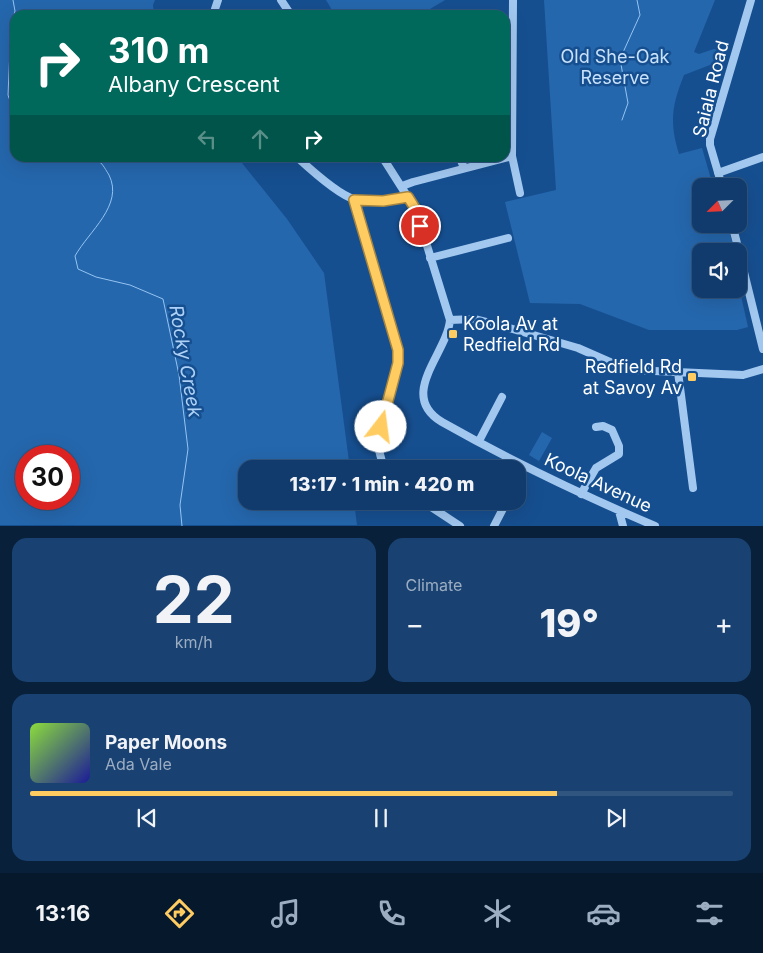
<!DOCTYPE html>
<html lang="en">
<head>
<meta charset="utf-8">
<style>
	body { margin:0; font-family:Inter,sans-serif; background:#194272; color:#f1f3f6; height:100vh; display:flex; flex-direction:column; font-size:19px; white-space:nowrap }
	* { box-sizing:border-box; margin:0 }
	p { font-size:16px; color:#9cadc2 }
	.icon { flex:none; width:28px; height:28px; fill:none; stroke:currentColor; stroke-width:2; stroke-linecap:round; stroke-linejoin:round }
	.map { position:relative; height:526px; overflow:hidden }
	.drawer { display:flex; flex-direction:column; gap:12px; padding:12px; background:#09203b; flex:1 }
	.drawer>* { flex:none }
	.guide { position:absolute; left:10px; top:10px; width:500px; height:152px; border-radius:15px; box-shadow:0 5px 20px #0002,0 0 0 1px #30557f; background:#00695c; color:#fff; overflow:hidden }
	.needle { width:32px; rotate:246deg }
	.fabs { position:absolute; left:692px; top:178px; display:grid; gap:10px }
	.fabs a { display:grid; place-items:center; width:55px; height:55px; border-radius:10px; background:#103b6c; box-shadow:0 5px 20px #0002,0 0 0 1px #30557f; font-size:25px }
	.speed { position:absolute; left:15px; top:445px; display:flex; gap:10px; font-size:25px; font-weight:700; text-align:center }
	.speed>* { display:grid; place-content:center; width:65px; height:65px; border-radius:50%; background:#103b6c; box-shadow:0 5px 20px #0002,0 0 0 1px #30557f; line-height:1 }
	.speed .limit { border:8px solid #d22; background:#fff; color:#111 }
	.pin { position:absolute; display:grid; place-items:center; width:42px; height:42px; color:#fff; margin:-21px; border:2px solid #fff; border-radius:50%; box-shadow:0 1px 5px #0007 }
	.me { position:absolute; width:55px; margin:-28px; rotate:15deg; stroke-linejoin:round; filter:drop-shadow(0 0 4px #0008) }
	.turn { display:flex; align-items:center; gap:18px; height:105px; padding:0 15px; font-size:22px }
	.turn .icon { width:65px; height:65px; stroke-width:2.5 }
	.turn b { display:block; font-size:35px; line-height:42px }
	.lanes { display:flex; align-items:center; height:48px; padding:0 15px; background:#0003; justify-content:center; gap:25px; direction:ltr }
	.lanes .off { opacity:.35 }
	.big { font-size:38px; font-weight:800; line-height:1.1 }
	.drawer .widget { flex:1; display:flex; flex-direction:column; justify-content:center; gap:8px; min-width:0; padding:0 18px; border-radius:15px; background:#194272 }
	.drawer .dial { align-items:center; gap:0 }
	.dial b { font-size:65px; line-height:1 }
	.song { display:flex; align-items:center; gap:15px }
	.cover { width:60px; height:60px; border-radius:8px; background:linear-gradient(135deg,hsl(90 70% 55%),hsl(240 70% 35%)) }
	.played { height:5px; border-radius:2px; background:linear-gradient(90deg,#ffcc62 75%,#30557f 75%) }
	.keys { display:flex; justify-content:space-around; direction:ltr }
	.heat { display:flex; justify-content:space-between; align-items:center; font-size:28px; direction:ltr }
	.drawer .tiles { flex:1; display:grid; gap:12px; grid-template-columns:1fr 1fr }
	.widget:last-child { grid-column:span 2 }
	.trip { position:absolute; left:238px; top:460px; width:288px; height:50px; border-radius:15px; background:#103b6c; box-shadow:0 5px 20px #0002,0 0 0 1px #30557f; font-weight:800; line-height:50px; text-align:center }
	.tab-bar { display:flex; height:80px; justify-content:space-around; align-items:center; background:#06182b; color:#9cadc2 }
	.tab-bar .icon { width:35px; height:35px }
	.tab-bar .active { color:#ffcc62 }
	.tab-bar b { font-size:22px; color:#f1f3f6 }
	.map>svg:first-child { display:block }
</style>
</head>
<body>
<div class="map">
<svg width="763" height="526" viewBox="0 0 763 526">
	<rect width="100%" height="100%" fill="#164f90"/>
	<path fill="#2567ad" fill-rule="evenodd" d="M 0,0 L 155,0 L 153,5 L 154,15 L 15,15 L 15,158 L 238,158 L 287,219 L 324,273 L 350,469 L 246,469 L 246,501 L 354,501 L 357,525 L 0,525 ZM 26,456 L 69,456 L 69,499 L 26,499 Z
		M 326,0 L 445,0 L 420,15 L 335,15 Z
		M 544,0 L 715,0 L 694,52 L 699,54 L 714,49 L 727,51 L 723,65 L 715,63 L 684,75 C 672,105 669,122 679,154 L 702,148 L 713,186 L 701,186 L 701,224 L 727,224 L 735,251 L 701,251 L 701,289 L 739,289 L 739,287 L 748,327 L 737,330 L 649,330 L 580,304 L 530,303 L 505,202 L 556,190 Z
		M 542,432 L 552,438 L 539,461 L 529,455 Z"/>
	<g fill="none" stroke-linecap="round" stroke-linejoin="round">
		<path stroke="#95c4f3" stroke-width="1" d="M 13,0 L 15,11 L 11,27 L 8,95 L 15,116
			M 622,120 L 628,103 L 620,59 L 640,15 L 637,0
			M 94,158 C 102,162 104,167 109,175 C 124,205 89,231 75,256 L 78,269 L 96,277 L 130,285 L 163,299 L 179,375 L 188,449 L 180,505 L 182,526"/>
		<path stroke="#a2c8f0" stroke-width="8" d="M 281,0 L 291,15
			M 513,0 L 512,156 L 520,193
			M 216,15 L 215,9 L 218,0
			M 298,158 C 310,169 339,195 354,199 C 372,204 391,200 409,197
			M 383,158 L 416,210 L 450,320 C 447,354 397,395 442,422 C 511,461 582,495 655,526
			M 460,158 L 464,168
			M 718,173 L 763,157
			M 402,186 L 413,182 L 512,156
			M 722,186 L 710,145 L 710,139 L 751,0
			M 354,199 L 398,350 L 398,363 L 377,443 L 384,469
			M 732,224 L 739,251
			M 739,252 L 763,349
			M 430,258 L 508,238
			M 450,320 L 474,319 L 506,327 L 578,348 L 619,366 L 632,370 L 743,375 L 763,369
			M 678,372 L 693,488
			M 479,441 L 502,397
			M 516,482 L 525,466
			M 581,494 L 596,468 L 619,454 L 619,446 L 612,430 L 603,426 L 596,427
			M 422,501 L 460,526
			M 619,511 L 623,526
			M 494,526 L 507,501"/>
	</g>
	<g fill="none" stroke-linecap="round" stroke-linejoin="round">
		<defs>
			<path id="route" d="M 381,427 L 398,363 L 398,350 L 354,200 L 383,201 L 408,197 L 416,210 L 420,226"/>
		</defs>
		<use href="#route" stroke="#a68540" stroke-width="12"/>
		<use href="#route" stroke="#ffcc62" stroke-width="9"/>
	</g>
	<g fill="#ffcc62" stroke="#164f90" stroke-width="2">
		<rect x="448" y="329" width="10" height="10" rx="2.5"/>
		<rect x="687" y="372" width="10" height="10" rx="2.5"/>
	</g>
	<g text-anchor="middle" stroke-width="5" stroke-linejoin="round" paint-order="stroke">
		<g font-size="18" fill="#c9e2fc" stroke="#164f90">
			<text x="615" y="63">Old She-Oak<tspan x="615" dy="21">Reserve</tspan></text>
		</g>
		<g font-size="18" fill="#fff" stroke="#164f90">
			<text transform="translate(711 89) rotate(-76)" y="6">Saiala Road</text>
			<text transform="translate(598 483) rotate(25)" y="6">Koola Avenue</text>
		</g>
		<g font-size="18" fill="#fff" stroke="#164f90" text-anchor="start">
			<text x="463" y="330">Koola Av at<tspan x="463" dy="21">Redfield Rd</tspan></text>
			<text x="682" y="373" text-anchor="end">Redfield Rd<tspan x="682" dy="21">at Savoy Av</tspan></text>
		</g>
		<g font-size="19" font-style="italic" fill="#aed2f7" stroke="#164f90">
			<text transform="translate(186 361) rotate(80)" y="7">Rocky Creek</text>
		</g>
	</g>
</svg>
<div class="fabs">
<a><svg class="needle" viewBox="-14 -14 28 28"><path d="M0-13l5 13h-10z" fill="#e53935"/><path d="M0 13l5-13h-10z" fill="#9cadc2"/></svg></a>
<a><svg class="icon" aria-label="sound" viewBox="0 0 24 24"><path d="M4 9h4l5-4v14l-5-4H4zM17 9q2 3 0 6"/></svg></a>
</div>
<div class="speed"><div class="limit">30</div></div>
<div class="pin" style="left:420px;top:226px;background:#d93025"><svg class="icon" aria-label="arrive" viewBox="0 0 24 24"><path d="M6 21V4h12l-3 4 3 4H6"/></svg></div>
<svg class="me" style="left:381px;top:427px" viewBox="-20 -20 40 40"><circle r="19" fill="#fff"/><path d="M0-13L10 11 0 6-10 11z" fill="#ffcc62"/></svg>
<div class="trip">13:17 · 1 min · 420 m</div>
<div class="guide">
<div class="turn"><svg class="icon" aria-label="right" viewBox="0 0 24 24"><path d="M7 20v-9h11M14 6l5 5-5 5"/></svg><div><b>310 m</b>Albany Crescent</div></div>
<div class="lanes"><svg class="icon off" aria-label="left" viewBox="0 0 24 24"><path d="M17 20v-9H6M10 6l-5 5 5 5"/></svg><svg class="icon off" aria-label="ahead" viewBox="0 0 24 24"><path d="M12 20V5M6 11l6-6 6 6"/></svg><svg class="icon" aria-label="right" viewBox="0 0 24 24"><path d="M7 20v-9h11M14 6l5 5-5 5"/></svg></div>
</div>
</div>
<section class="drawer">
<div class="tiles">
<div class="widget dial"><b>22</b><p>km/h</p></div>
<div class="widget"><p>Climate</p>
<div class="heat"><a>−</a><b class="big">19°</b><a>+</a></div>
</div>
<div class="widget">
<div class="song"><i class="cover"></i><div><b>Paper Moons</b><p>Ada Vale</p></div></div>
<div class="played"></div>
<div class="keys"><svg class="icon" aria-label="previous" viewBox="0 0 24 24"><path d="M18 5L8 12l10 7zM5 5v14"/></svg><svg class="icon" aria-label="pause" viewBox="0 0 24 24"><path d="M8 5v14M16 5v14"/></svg><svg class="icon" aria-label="next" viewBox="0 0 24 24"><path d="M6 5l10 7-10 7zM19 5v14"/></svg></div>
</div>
</div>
</section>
<nav class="tab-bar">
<b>13:16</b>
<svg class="icon active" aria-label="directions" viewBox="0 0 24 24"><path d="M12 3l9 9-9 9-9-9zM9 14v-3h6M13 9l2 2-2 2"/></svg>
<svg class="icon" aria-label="music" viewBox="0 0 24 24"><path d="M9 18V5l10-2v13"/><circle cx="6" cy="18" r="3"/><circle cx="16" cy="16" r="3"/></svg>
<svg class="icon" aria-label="phone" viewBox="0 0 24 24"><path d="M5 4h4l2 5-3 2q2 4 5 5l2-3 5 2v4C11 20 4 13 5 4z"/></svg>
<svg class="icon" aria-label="climate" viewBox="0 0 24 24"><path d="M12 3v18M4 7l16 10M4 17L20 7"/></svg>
<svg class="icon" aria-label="car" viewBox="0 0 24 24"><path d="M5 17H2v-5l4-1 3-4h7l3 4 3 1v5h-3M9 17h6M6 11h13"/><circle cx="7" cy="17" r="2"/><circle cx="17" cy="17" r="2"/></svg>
<svg class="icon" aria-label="filters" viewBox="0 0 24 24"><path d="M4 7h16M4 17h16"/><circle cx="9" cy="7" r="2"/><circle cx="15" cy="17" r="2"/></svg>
</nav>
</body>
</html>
